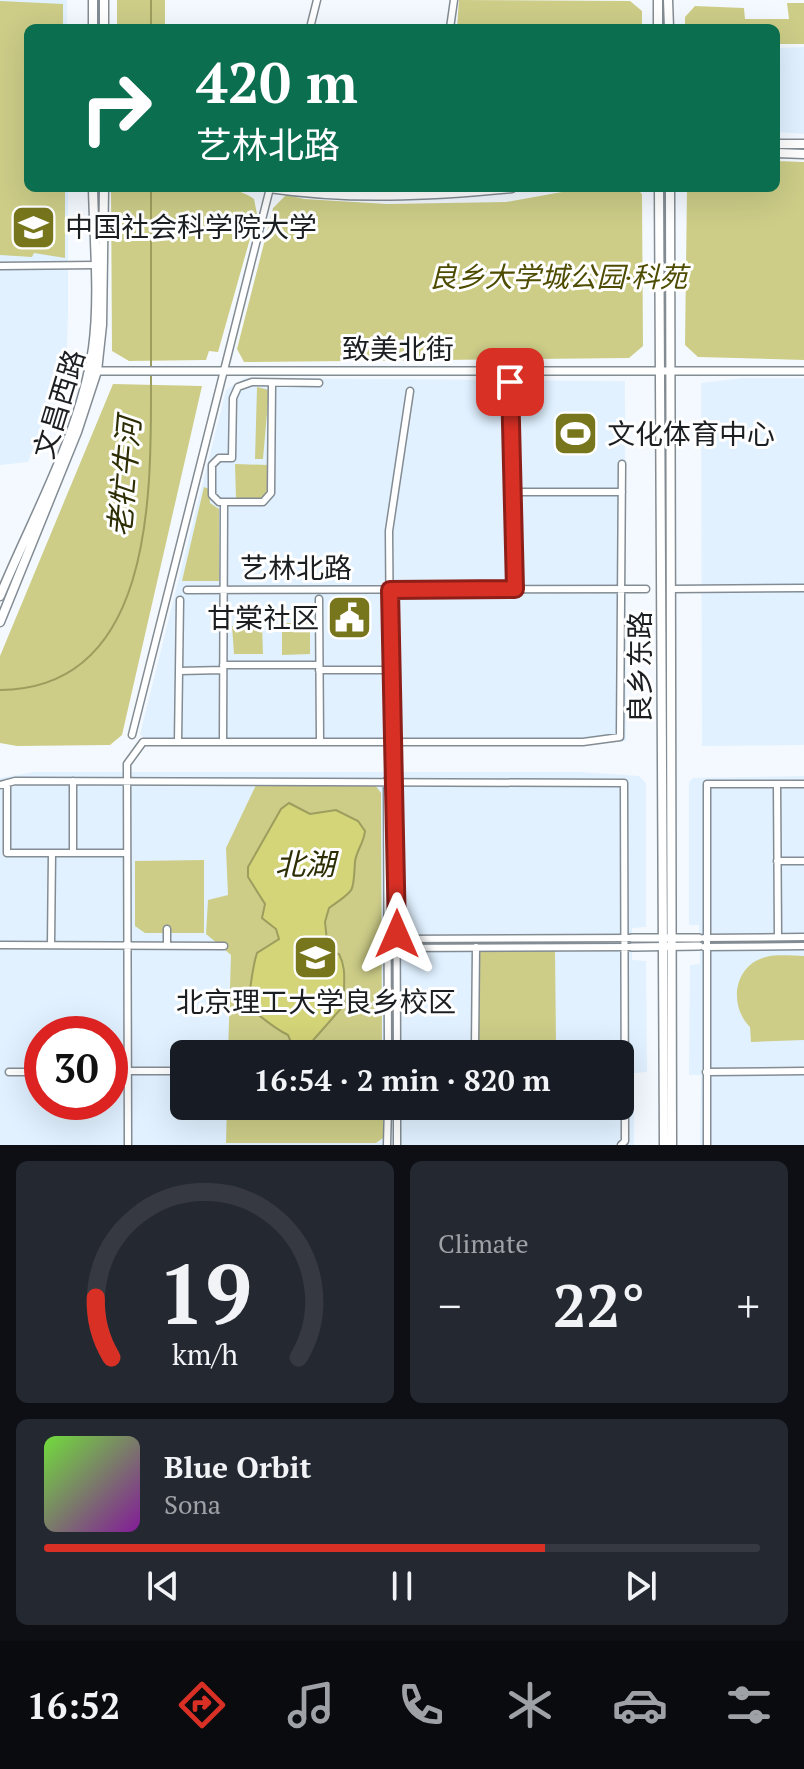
<!DOCTYPE html>
<html lang="en">
<head>
<meta charset="utf-8">
<style>
	body { margin:0; font-family:"PT Serif","Noto Sans SC",serif; background:#242831; color:#f1f3f6; height:100vh; display:flex; flex-direction:column; font-size:30px; white-space:nowrap }
	* { box-sizing:border-box; margin:0 }
	p { font-size:26px; color:#9ea1a6 }
	.icon { flex:none; width:44px; height:44px; fill:none; stroke:currentColor; stroke-width:2; stroke-linecap:round; stroke-linejoin:round }
	.map { position:relative; height:1145px; overflow:hidden }
	.drawer { display:flex; flex-direction:column; gap:16px; padding:16px; background:#0d0f14; flex:1 }
	.drawer>* { flex:none }
	.guide { position:absolute; left:24px; top:24px; width:756px; height:168px; border-radius:12px; box-shadow:0 8px 32px #0002; background:#0b6e4f; color:#fff; overflow:hidden }
	.speed { position:absolute; left:24px; top:1016px; display:flex; gap:16px; font-size:40px; font-weight:700; text-align:center }
	.speed>* { display:grid; place-content:center; width:104px; height:104px; border-radius:50%; background:#171b24; box-shadow:0 8px 32px #0002; line-height:1 }
	.speed .limit { border:12px solid #d22; background:#fff; color:#111 }
	.pin { position:absolute; display:grid; place-items:center; width:68px; height:68px; color:#fff; margin:-34px; border-radius:16px; box-shadow:0 4px 12px #0006 }
	.me { position:absolute; width:88px; margin:-44px; rotate:0deg; stroke-linejoin:round; filter:drop-shadow(0 0 6px #0008) }
	.turn { display:flex; align-items:center; gap:28px; height:168px; padding:0 40px; font-size:36px }
	.turn .icon { width:104px; height:104px; stroke-width:2.5 }
	.turn b { display:block; font-size:56px; line-height:68px }
	.big { font-size:60px; font-weight:800; line-height:1.1 }
	.drawer .widget { flex:1; display:flex; flex-direction:column; justify-content:center; gap:12px; min-width:0; padding:0 28px; border-radius:12px; background:#242831 }
	.drawer .dial { align-items:center; gap:0 }
	.dial svg { height:208px; overflow:visible; fill:none; stroke:#363941; stroke-width:7; stroke-linecap:round; text-anchor:middle }
	.dial text { fill:#f1f3f6; stroke:none }
	.song { display:flex; align-items:center; gap:24px }
	.cover { width:96px; height:96px; border-radius:12px; background:linear-gradient(135deg,hsl(100 70% 55%),hsl(290 70% 35%)) }
	.played { height:8px; border-radius:4px; background:linear-gradient(90deg,#d93025 70%,#363941 70%) }
	.keys { display:flex; justify-content:space-around; direction:ltr }
	.heat { display:flex; justify-content:space-between; align-items:center; font-size:44px; direction:ltr }
	.drawer .tiles { flex:1; display:grid; gap:16px; grid-template-columns:1fr 1fr }
	.widget:last-child { grid-column:span 2 }
	.trip { position:absolute; left:170px; top:1040px; width:464px; height:80px; border-radius:12px; background:#171b24; box-shadow:0 8px 32px #0002; font-weight:800; line-height:80px; text-align:center }
	.tab-bar { display:flex; height:128px; justify-content:space-around; align-items:center; background:#090b0e; color:#9ea1a6 }
	.tab-bar .icon { width:56px; height:56px }
	.tab-bar .on { color:#d93025 }
	.tab-bar b { font-size:36px; color:#f1f3f6 }
	.map>svg:first-child { display:block }
</style>
</head>
<body>
<div class="map">
<svg width="804" height="1145" viewBox="0 0 804 1145">
	<rect width="100%" height="100%" fill="#f4f9ff"/>
	<path fill="#e1f1ff" fill-rule="evenodd" d="M 0,0 L 67,0 L 67,28 L 28,28 L 28,188 L 68,188 L 68,314 L 67,347 L 57,387 L 28,462 L 0,465 Z
		M 804,47 L 804,134 L 776,132 L 776,48 Z
		M 245,378 L 625,381 L 626,741 L 583,745 L 150,746 L 140,734 L 226,390 Z
		M 743,378 L 804,378 L 804,745 L 702,746 L 701,383 Z
		M 34,772 L 581,772 L 639,776 L 646,783 L 646,927 L 632,928 L 632,960 L 646,961 L 647,1072 L 634,1073 L 634,1145 L 0,1145 L 0,778 ZM 42,1034 L 110,1034 L 110,1102 L 42,1102 ZM 184,1054 L 620,1054 L 620,1106 L 184,1106 Z
		M 804,776 L 804,1145 L 700,1145 L 701,1075 L 689,1075 L 690,965 L 700,964 L 699,925 L 689,925 L 689,782 L 693,778 Z"/>
	<path fill="#cdcd88" d="M 117,0 L 165,0 L 165,28 L 117,28 Z
		M 459,0 L 630,1 L 642,11 L 642,28 L 457,28 Z
		M 0,1 L 63,4 L 63,28 L 28,28 L 28,188 L 65,188 L 65,258 L 34,253 L 32,257 L 0,255 Z
		M 787,3 L 804,3 L 804,44 L 776,44 L 776,28 L 685,28 L 685,17 L 695,6 L 744,8 L 745,19 L 789,19 Z
		M 776,161 L 804,162 L 804,360 L 698,357 L 685,345 L 687,189 L 776,188 Z
		M 111,188 C 146,188 227,178 254,199 L 257,214 L 218,352 L 209,351 L 206,360 L 129,361 L 112,351 Z
		M 584,188 L 636,188 L 642,194 L 643,346 L 629,358 L 244,362 L 237,349 L 273,208 L 286,195 L 304,199 L 387,204 L 506,202 Z
		M 113,384 L 202,386 L 122,735 L 110,745 L 17,746 L 0,743 L 0,656 Z
		M 257,387 L 269,390 L 263,459 L 255,459 Z
		M 235,464 L 268,465 L 267,494 L 258,500 L 236,500 Z
		M 204,487 L 209,489 L 210,503 L 219,509 L 219,581 L 182,581 Z
		M 282,623 L 310,623 L 310,654 L 282,655 Z
		M 232,626 L 262,626 L 263,654 L 234,654 Z
		M 256,785 L 375,785 L 381,793 L 382,1054 L 228,1054 L 231,955 L 206,934 L 208,900 L 228,895 L 226,848 Z
		M 204,860 L 204,933 L 145,933 L 135,926 L 135,861 Z
		M 478,951 L 555,951 L 556,1042 L 479,1042 Z
		M 804,956 L 804,1040 L 751,1042 L 750,1027 C 728,1005 734,965 766,957 C 778,954 792,956 804,956 Z
		M 227,1106 L 383,1106 L 383,1138 L 376,1143 L 226,1143 Z"/>
	<path fill="#d4d478" stroke="#9d9e5e" stroke-width="2" d="M 289,803 L 310,814 L 336,810 L 358,821 L 365,831 C 364,843 356,851 355,862 C 353,895 355,889 329,908 L 325,922 L 328,950 L 339,954 C 348,971 342,986 345,1004 L 308,1046 L 305,1054 L 290,1054 L 293,1047 L 288,1035 C 272,1027 263,1018 250,1008 C 247,1000 254,962 257,953 L 279,939 L 276,929 L 262,918 L 265,904 L 248,877 L 248,867 L 281,809 Z"/>
	<g fill="none" stroke-linecap="round" stroke-linejoin="round">
		<path stroke="#9d9e5e" stroke-width="2" d="M 151,28 L 151,0
			M 151,369 L 151,188
			M 0,690 C 157,689 151,487 151,375"/>
		<defs>
			<path id="minor" d="M 310,28 L 317,0
				M 450,28 L 454,0
				M 0,266 L 96,265
				M 510,382 L 510,492 L 622,492
				M 272,383 L 271,493 L 263,502 L 219,502 L 212,495 L 212,465 L 219,458 L 232,458 L 233,398 L 238,387 L 252,382 L 319,383
				M 514,492 L 515,589
				M 671,589 L 804,588
				M 187,590 L 646,589
				M 319,599 L 320,742
				M 223,665 L 319,665
				M 319,670 L 391,670
				M 179,671 L 223,670
				M 132,735 L 270,188
				M 178,742 L 180,600
				M 223,742 L 224,503
				M 387,780 L 388,1054
				M 391,780 L 389,531 L 410,391
				M 396,780 L 397,1054
				M 73,781 L 73,853
				M 7,783 L 7,853 L 127,853
				M 777,784 L 778,937
				M 0,785 L 15,781 L 624,783 L 625,1141 L 621,1145
				M 777,861 L 804,861
				M 704,938 L 804,937
				M 396,939 L 632,938
				M 0,945 L 224,946
				M 51,945 L 52,853
				M 167,945 L 167,929
				M 704,947 L 804,946
				M 395,948 L 632,947
				M 396,1048 L 624,1048
				M 475,1048 L 476,947
				M 110,1071 L 184,1071
				M 9,1072 L 42,1072
				M 706,1072 L 804,1071
				M 397,1106 L 397,1145
				M 128,1145 L 127,764 L 143,742 L 583,742 L 620,737 L 622,464
				M 387,1145 L 388,1106
				M 707,1145 L 707,784 L 804,784"/>
			<path id="tertiary" d="M 95,371 L 804,371
				M 632,938 L 699,938
				M 632,947 L 699,946"/>
			<path id="secondary" d="M 93,0 L 93,28
				M 658,0 L 658,28
				M 668,0 L 669,28
				M 104,28 L 104,0
				M 776,144 L 804,144
				M 776,153 L 804,154
				M 269,188 C 351,200 429,196 512,188
				M 659,188 L 664,1145
				M 670,188 L 672,1145
				M 0,596 C 33,516 80,435 93,348 C 100,296 94,240 93,188
				M 0,622 L 77,432 L 97,371 L 102,325 L 104,188"/>
		</defs>
		<use href="#minor" stroke="#838c93" stroke-width="9"/>
		<use href="#tertiary" stroke="#838c93" stroke-width="10"/>
		<use href="#secondary" stroke="#838c93" stroke-width="11"/>
		<use href="#minor" stroke="#fff" stroke-width="6"/>
		<use href="#tertiary" stroke="#fff" stroke-width="7"/>
		<use href="#secondary" stroke="#fff" stroke-width="8"/>
	</g>
	<g fill="none" stroke-linecap="round" stroke-linejoin="round">
		<defs>
			<path id="route" d="M 397,934 L 390,590 L 515,589 L 510,382"/>
		</defs>
		<use href="#route" stroke="#8d1f18" stroke-width="20"/>
		<use href="#route" stroke="#d93025" stroke-width="14"/>
	</g>
	<defs>
		<symbol id="university-square" viewBox="-11 -11 22 22"><rect x="-9" y="-9" width="18" height="18" rx="4" fill="#78761c" stroke="#fff"/><path d="M0-5L7-2L0 1L-7-2ZM-4 1L0 2.5L4 1V4Q0 6-4 4Z" fill="#fff"/></symbol>
		<symbol id="stadium-square" viewBox="-11 -11 22 22"><rect x="-9" y="-9" width="18" height="18" rx="4" fill="#78761c" stroke="#fff"/><path d="M0-5a6.5 5 0 1 0 0 10a6.5 5 0 1 0 0-10ZM-3.5-1.8h7v3.6h-7Z" fill="#fff"/></symbol>
		<symbol id="civic-square" viewBox="-11 -11 22 22"><rect x="-9" y="-9" width="18" height="18" rx="4" fill="#78761c" stroke="#fff"/><path d="M-.6-6.5H3V-4.5H.6V-3L4-1V1h2V6H-6V1h2V-1L-.6-3ZM-1.2 2.5V6h2.4V2.5Z" fill="#fff"/></symbol>
	</defs>
	<g fill-rule="evenodd">
		<use href="#university-square" x="8" y="202" width="51" height="51"/>
		<use href="#stadium-square" x="550" y="408" width="51" height="51"/>
		<use href="#civic-square" x="324" y="592" width="51" height="51"/>
		<use href="#university-square" x="290" y="932" width="51" height="51"/>
	</g>
	<g text-anchor="middle" stroke-width="6" stroke-linejoin="round" paint-order="stroke">
		<g font-size="28" fill="#1c1f22" stroke="#fff" text-anchor="start">
			<text x="65" y="237">中国社会科学院大学</text>
			<text x="607" y="444">文化体育中心</text>
			<text x="319" y="628" text-anchor="end">甘棠社区</text>
			<text x="316" y="1012" text-anchor="middle">北京理工大学良乡校区</text>
		</g>
		<g font-size="28" font-style="italic" fill="#4e4c01" stroke="#fff">
			<text x="558" y="287">良乡大学城公园·科苑</text>
		</g>
		<g font-size="28" fill="#1c1f22" stroke="#fff">
			<text x="398" y="359">致美北街</text>
			<text transform="translate(59 404) rotate(-73)" y="10">文昌西路</text>
			<text x="296" y="578">艺林北路</text>
			<text transform="translate(640 667) rotate(-90)" y="10">良乡东路</text>
		</g>
		<g font-size="30" font-style="italic" fill="#2e2e05" stroke="#fff">
			<text transform="translate(125 477) rotate(-85)" y="10">老牤牛河</text>
			<text x="305" y="875">北湖</text>
		</g>
	</g>
</svg>
<div class="speed"><div class="limit">30</div></div>
<div class="pin" style="left:510px;top:382px;background:#d93025"><svg class="icon" aria-label="arrive" viewBox="0 0 24 24"><path d="M6 21V4h12l-3 4 3 4H6"/></svg></div>
<svg class="me" style="left:397px;top:934px" viewBox="-20 -20 40 40"><path d="M0-17L14 15 0 8-14 15z" fill="#d93025" stroke="#fff" stroke-width="4"/></svg>
<div class="trip">16:54 · 2 min · 820 m</div>
<div class="guide">
<div class="turn"><svg class="icon" aria-label="right" viewBox="0 0 24 24"><path d="M7 20v-9h11M14 6l5 5-5 5"/></svg><div><b>420 m</b>艺林北路</div></div>
</div>
</div>
<section class="drawer">
<div class="tiles">
<div class="widget dial"><svg viewBox="0 0 100 80">
<path d="M14 69A42 42 0 1 1 86 69"/>
<path d="M14 69A42 42 0 0 1 8 46" stroke="#d93025"/>
<text x="50" y="56" font-size="32" font-weight="700">19</text>
<text x="50" y="72" font-size="11">km/h</text>
</svg></div>
<div class="widget"><p>Climate</p>
<div class="heat"><a>−</a><b class="big">22°</b><a>+</a></div>
</div>
<div class="widget">
<div class="song"><i class="cover"></i><div><b>Blue Orbit</b><p>Sona</p></div></div>
<div class="played"></div>
<div class="keys"><svg class="icon" aria-label="previous" viewBox="0 0 24 24"><path d="M18 5L8 12l10 7zM5 5v14"/></svg><svg class="icon" aria-label="pause" viewBox="0 0 24 24"><path d="M8 5v14M16 5v14"/></svg><svg class="icon" aria-label="next" viewBox="0 0 24 24"><path d="M6 5l10 7-10 7zM19 5v14"/></svg></div>
</div>
</div>
</section>
<nav class="tab-bar">
<b>16:52</b>
<svg class="icon on" aria-label="directions" viewBox="0 0 24 24"><path d="M12 3l9 9-9 9-9-9zM9 14v-3h6M13 9l2 2-2 2"/></svg>
<svg class="icon" aria-label="music" viewBox="0 0 24 24"><path d="M9 18V5l10-2v13"/><circle cx="6" cy="18" r="3"/><circle cx="16" cy="16" r="3"/></svg>
<svg class="icon" aria-label="phone" viewBox="0 0 24 24"><path d="M5 4h4l2 5-3 2q2 4 5 5l2-3 5 2v4C11 20 4 13 5 4z"/></svg>
<svg class="icon" aria-label="climate" viewBox="0 0 24 24"><path d="M12 3v18M4 7l16 10M4 17L20 7"/></svg>
<svg class="icon" aria-label="car" viewBox="0 0 24 24"><path d="M5 17H2v-5l4-1 3-4h7l3 4 3 1v5h-3M9 17h6M6 11h13"/><circle cx="7" cy="17" r="2"/><circle cx="17" cy="17" r="2"/></svg>
<svg class="icon" aria-label="filters" viewBox="0 0 24 24"><path d="M4 7h16M4 17h16"/><circle cx="9" cy="7" r="2"/><circle cx="15" cy="17" r="2"/></svg>
</nav>
</body>
</html>
